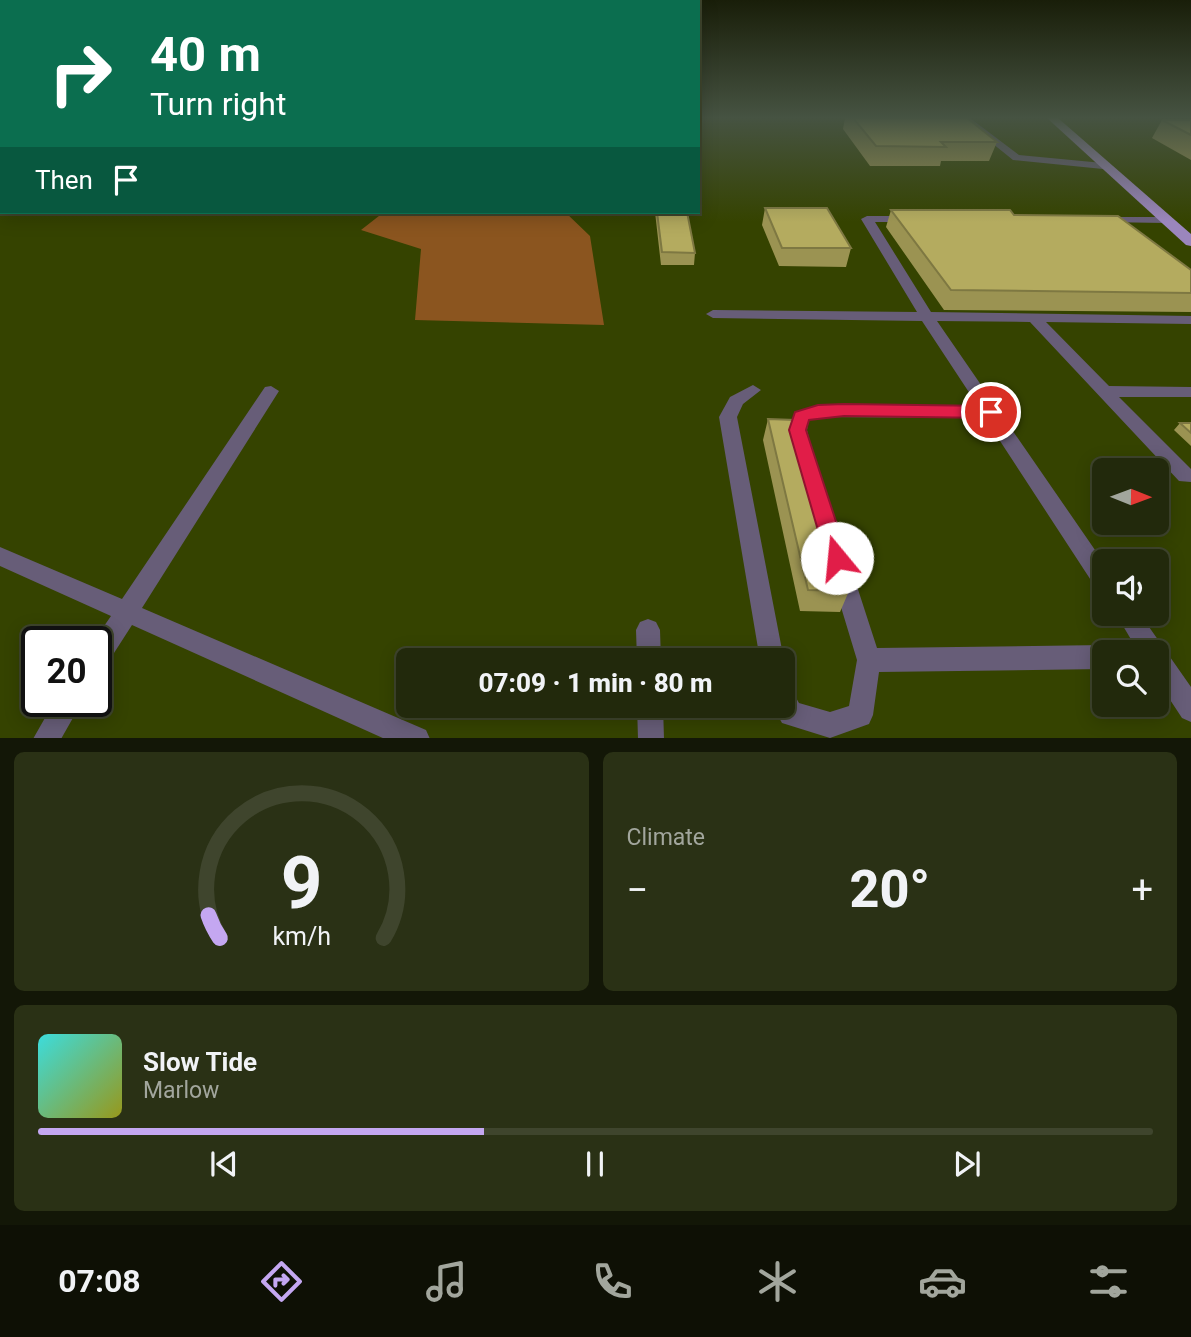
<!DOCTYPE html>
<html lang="en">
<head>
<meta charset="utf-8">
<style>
	body { margin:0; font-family:Roboto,sans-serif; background:#2a3115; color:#f1f3f6; height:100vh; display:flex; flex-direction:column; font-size:26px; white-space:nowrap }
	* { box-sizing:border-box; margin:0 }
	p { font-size:23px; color:#a2a69d }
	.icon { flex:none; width:38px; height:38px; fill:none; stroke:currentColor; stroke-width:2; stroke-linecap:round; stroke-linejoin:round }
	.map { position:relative; height:738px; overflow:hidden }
	.details { display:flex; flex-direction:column; gap:14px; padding:14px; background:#131707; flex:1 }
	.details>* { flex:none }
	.top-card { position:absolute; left:0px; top:0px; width:700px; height:214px; box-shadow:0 4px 18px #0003,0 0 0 2px #3f452d; background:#0b6e4f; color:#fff; overflow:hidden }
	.needle { width:46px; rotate:91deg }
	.fabs { position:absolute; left:1092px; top:458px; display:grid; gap:14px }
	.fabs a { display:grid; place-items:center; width:77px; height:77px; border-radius:10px; background:#22290c; box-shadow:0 4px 18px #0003,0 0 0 2px #3f452d; font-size:35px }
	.speed { position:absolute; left:21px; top:626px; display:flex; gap:14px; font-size:35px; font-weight:700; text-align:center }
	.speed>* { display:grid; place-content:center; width:91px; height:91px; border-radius:50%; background:#22290c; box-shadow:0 4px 18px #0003,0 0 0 2px #3f452d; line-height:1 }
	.speed .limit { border:4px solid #111; border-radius:10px; background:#fff; color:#111 }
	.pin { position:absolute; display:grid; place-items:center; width:60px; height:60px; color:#fff; margin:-30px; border:4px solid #fff; border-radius:50%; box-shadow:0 2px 7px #0007 }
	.me { position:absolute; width:77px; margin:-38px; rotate:343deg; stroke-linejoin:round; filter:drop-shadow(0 0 5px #0008) }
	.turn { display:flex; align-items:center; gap:24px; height:147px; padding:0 35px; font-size:32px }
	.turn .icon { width:91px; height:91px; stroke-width:2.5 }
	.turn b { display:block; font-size:49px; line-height:60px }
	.then { display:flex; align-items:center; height:66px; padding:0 35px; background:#0003; gap:14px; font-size:26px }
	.big { font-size:52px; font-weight:800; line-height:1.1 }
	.details .tile { flex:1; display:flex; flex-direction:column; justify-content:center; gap:10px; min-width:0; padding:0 24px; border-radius:10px; background:#2a3115 }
	.details .dial { align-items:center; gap:0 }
	.dial svg { height:182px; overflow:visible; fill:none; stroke:#3f452d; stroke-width:7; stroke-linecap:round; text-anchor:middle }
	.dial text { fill:#f1f3f6; stroke:none }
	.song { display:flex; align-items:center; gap:21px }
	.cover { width:84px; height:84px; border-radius:10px; background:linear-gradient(135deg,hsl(180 70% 55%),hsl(60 70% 35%)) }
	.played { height:7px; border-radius:4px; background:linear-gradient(90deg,#c4a7f1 40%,#3f452d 40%) }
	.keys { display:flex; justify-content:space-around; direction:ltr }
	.heat { display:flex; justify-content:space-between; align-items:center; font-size:38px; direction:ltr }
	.details .tiles { flex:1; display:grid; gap:14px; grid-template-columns:1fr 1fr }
	.tile:last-child { grid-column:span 2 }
	.trip { position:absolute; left:396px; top:648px; width:399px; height:70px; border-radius:10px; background:#22290c; box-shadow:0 4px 18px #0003,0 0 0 2px #3f452d; font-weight:800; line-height:70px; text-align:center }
	.menu { display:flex; height:112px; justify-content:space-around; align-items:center; background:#0e1005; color:#a2a69d }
	.menu .icon { width:49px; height:49px }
	.menu .on { color:#c4a7f1 }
	.menu b { font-size:32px; color:#f1f3f6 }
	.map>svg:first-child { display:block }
</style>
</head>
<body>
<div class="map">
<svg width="1191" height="739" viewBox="0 0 1191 739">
	<rect width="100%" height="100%" fill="#2d3710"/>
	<path fill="#354300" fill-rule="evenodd" d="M 698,118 L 1191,118 L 1191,738 L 0,739 L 0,211 L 698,212 ZM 1104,471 L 1157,471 L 1157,523 L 1104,523 ZM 1104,562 L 1157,562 L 1157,614 L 1104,614 ZM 37,642 L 96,642 L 96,702 L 37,702 ZM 1104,653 L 1157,653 L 1157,705 L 1104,705 ZM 408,660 L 782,660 L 782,705 L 408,705 Z"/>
	<path fill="#8b551f" d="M 384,212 L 565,212 L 590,236 L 604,325 L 415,320 L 421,249 L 361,230 Z"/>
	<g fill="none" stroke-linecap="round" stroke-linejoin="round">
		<path fill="#675d78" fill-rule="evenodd" d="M 961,118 L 970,118 L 1019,155 L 1103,163 L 1108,166 L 1103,169 L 1013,160 Z
			M 867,216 L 908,216 L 914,219 L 908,222 L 875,222 L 931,312 L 1191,316 L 1191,324 L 1046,322 L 1109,386 L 1191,387 L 1191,397 L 1119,397 L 1191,469 L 1191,482 L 1179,481 L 1030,322 L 937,321 L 1104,563 L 1104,591 L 1096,588 L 985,418 L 818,417 L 809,420 L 807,430 L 812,449 L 809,454 L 797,454 C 789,440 788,426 795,412 L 818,405 L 978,406 L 922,321 L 713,318 L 706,314 L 713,310 L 917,312 L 861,219 Z
			M 1105,217 L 1166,217 L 1172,220 L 1166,223 L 1101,222 L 1101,218 Z
			M 753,385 L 761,390 L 743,404 L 737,417 L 784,660 L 782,664 L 782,660 L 760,660 L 719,417 L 730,397 Z
			M 271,386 L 279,391 L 142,608 L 426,730 L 430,739 L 385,739 L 132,625 L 105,667 L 96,671 L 96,642 L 93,642 L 111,616 L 0,566 L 0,547 L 122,599 L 265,387 Z
			M 842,565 L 850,567 L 853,574 L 877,648 L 1104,645 L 1113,649 L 1114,653 L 1104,653 L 1104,669 L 879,672 L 873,715 L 869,724 L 830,738 L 782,723 L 772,705 L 782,705 L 782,685 L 791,689 L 799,703 L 830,712 L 849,706 L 857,660 L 831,574 L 834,567 Z
			M 1116,614 L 1140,614 L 1191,687 L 1191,722 L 1182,718 L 1157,680 L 1157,653 L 1139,653 Z
			M 648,619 L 656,622 L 660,630 L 661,660 L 637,660 L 636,630 L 640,622 Z
			M 54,702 L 82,702 L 61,739 L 33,739 Z
			M 637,705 L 663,705 L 664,739 L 638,739 Z"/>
		<path fill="#675d78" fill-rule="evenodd" d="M 0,206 L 2,212 L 7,213 L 0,215 Z"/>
		<path fill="#9b86bd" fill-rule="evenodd" d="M 1047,118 L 1058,118 L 1191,234 L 1191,246 L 1186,245 Z"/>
	</g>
	<path fill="#9b9352" d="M 845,118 L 967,118 L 997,142 L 989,161 L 941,161 L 940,166 L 870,166 L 843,129 Z
		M 1162,120 L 1191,120 L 1191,160 L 1152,138 Z
		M 765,208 L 851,248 L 846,267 L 779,266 L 762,225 Z
		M 891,210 L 1014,215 L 1191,270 L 1191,312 L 944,310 L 886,227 Z
		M 655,212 L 687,212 L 695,253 L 694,265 L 661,265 Z
		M 768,419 L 849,591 L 840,612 L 800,611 L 763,440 Z
		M 1180,423 L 1191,423 L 1191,446 L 1174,430 Z"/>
	<path fill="#b4ab5f" stroke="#7e7842" stroke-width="2" d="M 853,118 L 967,118 L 997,142 L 941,142 L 946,147 L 876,146 Z
		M 1162,120 L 1191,120 L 1191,135 Z
		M 765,208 L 827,208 L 851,248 L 782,248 Z
		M 891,210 L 1010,210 L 1014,215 L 1118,216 L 1191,270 L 1191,293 L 951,290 Z
		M 657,212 L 687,212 L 695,253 L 662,252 Z
		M 768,419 L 795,420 L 849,591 L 808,590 Z
		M 1180,423 L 1191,423 L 1191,433 Z"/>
	<linearGradient id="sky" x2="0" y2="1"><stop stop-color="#191e09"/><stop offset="0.53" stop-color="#465342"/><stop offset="1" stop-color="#465342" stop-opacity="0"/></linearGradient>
	<rect width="1191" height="222" fill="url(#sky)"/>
	<path fill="#e11d48" stroke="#92132f" stroke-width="2" d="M 844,404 L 991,406 L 999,412 L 991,418 L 844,416 L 809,420 L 806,430 L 848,558 L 845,564 L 837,567 L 830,564 L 826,558 L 789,430 L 795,412 L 818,405 Z"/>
</svg>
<div class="fabs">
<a><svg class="needle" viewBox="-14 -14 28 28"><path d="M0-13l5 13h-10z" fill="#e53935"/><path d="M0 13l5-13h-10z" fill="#a2a69d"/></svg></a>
<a><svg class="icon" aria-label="sound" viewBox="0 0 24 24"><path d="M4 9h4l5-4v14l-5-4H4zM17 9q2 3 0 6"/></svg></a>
<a><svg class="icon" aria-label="search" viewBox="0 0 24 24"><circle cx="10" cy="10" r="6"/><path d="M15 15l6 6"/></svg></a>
</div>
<div class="speed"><div class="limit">20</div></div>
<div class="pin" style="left:991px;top:412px;background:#d93025"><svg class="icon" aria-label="arrive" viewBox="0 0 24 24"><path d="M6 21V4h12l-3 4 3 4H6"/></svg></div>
<svg class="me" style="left:837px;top:558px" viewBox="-20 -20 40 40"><circle r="19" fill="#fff"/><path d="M0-13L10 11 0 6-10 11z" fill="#e11d48"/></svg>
<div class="trip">07:09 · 1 min · 80 m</div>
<div class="top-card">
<div class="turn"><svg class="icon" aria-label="right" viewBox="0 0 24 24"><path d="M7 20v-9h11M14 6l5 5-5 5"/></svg><div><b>40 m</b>Turn right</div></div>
<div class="then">Then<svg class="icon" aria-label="arrive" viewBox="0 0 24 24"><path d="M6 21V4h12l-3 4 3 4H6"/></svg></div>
</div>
</div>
<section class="details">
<div class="tiles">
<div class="tile dial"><svg viewBox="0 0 100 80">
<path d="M14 69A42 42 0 1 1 86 69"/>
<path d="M14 69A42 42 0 0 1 9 59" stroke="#c4a7f1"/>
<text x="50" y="56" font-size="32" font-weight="700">9</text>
<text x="50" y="72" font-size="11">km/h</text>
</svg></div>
<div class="tile"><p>Climate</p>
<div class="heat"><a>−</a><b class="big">20°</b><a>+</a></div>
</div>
<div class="tile">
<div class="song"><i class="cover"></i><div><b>Slow Tide</b><p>Marlow</p></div></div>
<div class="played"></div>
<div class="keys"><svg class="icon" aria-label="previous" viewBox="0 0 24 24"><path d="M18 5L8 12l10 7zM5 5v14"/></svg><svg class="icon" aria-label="pause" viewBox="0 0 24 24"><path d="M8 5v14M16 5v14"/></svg><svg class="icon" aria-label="next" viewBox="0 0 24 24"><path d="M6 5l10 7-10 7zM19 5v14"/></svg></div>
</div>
</div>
</section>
<nav class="menu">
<b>07:08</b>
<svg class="icon on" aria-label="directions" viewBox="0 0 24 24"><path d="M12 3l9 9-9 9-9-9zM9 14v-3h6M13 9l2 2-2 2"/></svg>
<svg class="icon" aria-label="music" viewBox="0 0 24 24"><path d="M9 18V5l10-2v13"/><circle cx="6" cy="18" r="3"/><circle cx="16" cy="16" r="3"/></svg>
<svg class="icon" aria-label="phone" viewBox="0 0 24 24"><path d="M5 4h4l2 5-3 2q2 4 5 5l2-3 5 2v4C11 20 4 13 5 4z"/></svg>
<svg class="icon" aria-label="climate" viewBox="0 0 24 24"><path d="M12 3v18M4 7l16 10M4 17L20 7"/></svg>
<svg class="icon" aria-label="car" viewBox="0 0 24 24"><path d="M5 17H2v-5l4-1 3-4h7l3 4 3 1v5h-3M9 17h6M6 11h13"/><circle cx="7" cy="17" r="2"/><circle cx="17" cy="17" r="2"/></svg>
<svg class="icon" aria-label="filters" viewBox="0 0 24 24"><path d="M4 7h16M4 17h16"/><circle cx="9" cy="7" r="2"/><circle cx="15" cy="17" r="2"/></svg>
</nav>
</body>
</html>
